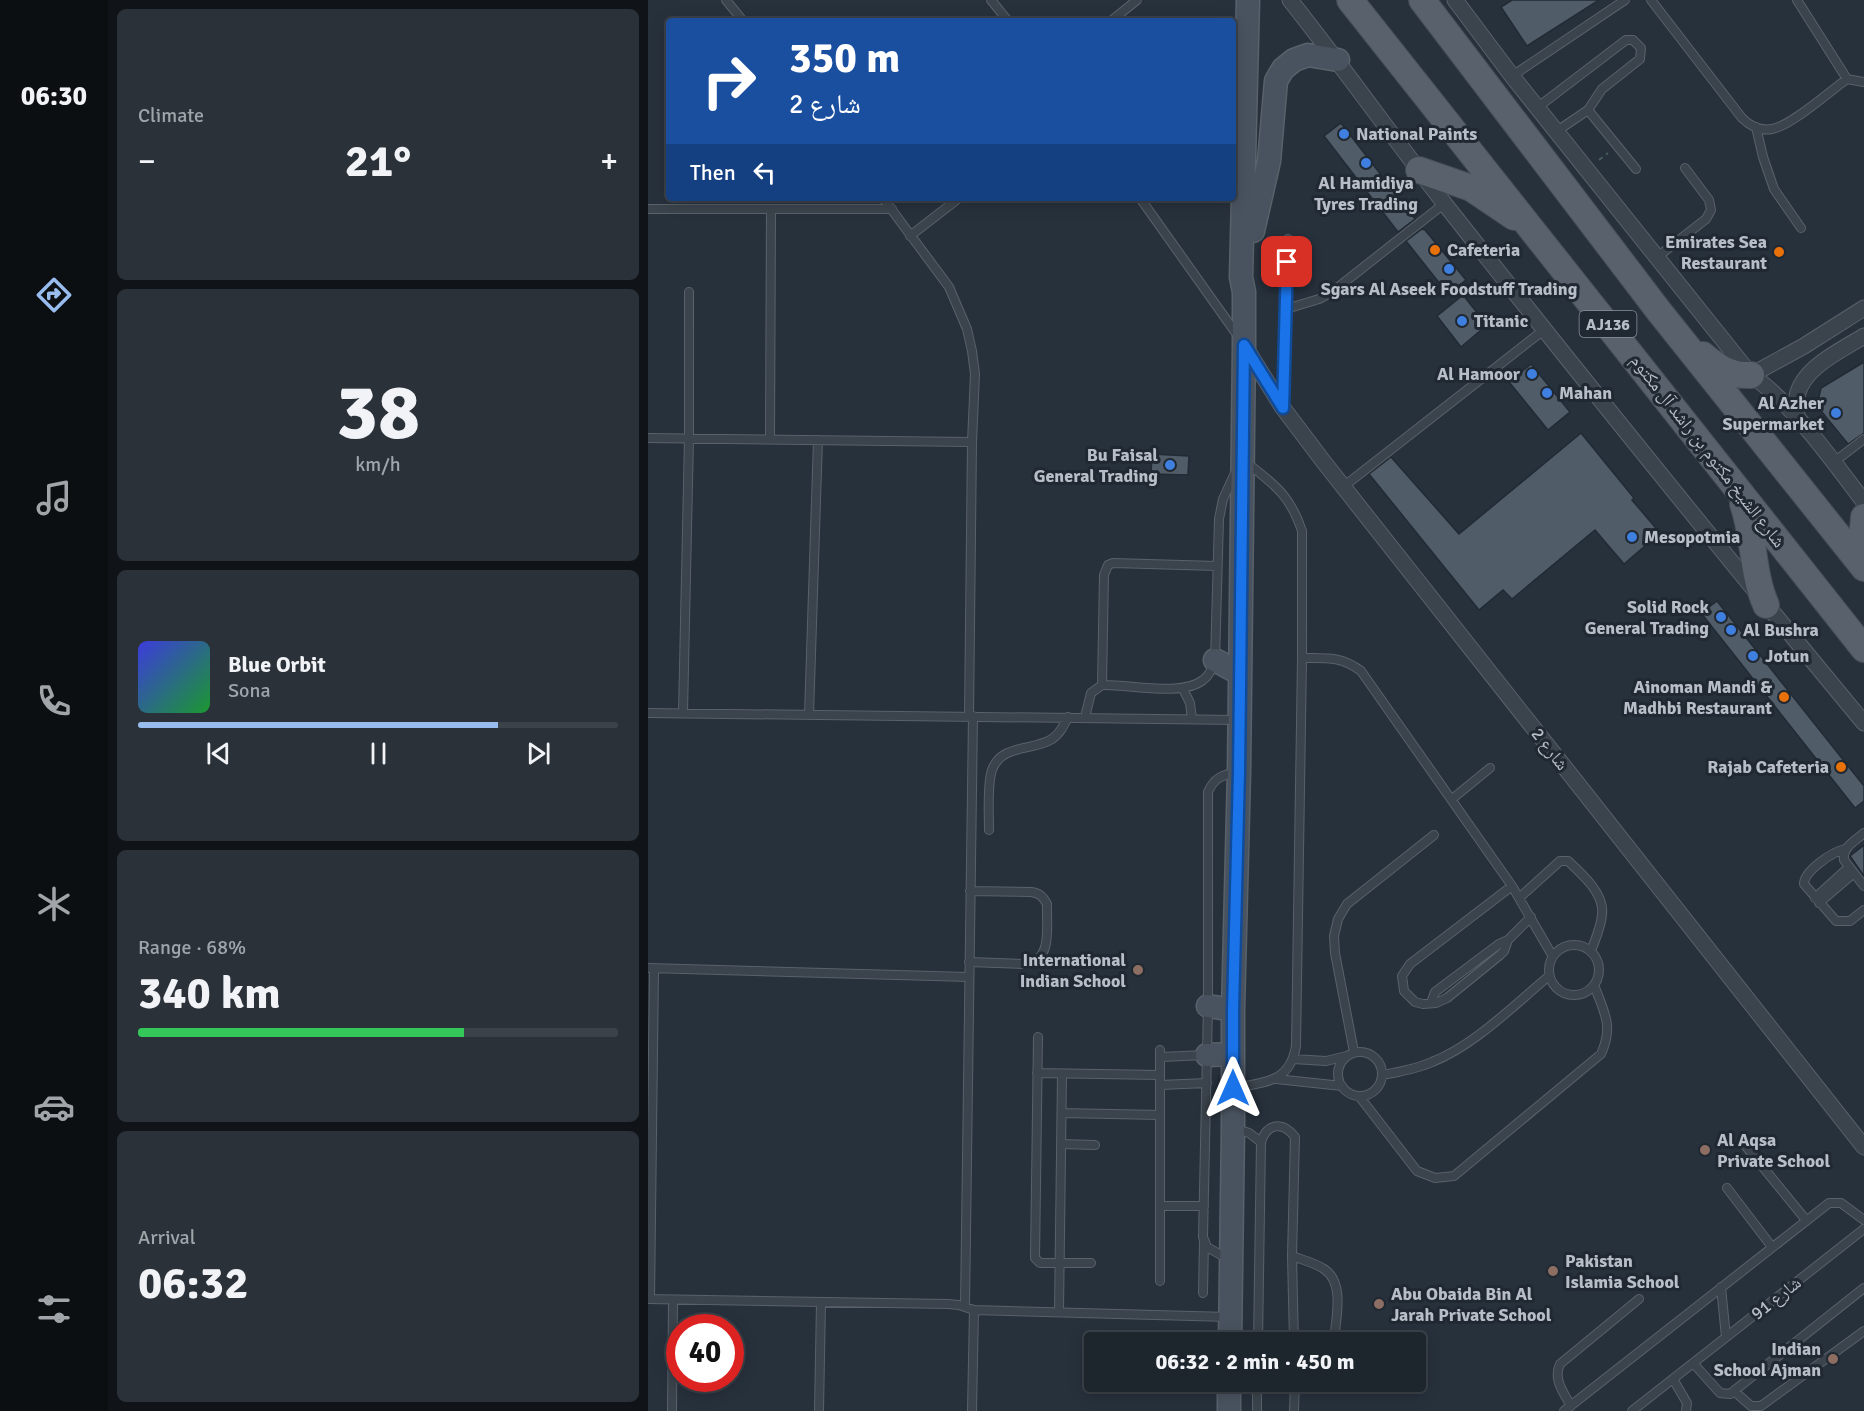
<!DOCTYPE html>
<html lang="en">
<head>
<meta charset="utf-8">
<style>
	body { margin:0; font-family:Signika,"Noto Naskh Arabic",sans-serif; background:#2a3139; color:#f1f3f6; height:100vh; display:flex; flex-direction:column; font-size:22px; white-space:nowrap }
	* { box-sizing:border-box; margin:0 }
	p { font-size:20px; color:#a0a5aa }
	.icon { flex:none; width:33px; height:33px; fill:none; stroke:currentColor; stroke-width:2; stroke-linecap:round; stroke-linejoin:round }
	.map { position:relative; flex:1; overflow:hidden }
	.side { display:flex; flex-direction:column; gap:9px; padding:9px; background:#101419; width:540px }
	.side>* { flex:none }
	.top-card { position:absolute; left:18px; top:18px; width:570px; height:183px; border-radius:6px; box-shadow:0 3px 15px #0003,0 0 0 2px #3b4249; background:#1a4fa0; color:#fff; overflow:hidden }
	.speed { position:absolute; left:18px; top:1314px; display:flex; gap:12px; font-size:30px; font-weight:700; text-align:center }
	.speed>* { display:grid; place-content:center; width:78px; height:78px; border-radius:50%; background:#1d252d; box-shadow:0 3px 15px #0003,0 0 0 2px #3b4249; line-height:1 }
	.speed .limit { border:9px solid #d22; background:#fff; color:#111 }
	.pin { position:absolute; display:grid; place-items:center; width:51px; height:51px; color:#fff; margin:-26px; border-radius:12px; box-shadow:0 3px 9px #0006 }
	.me { position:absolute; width:66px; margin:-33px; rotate:0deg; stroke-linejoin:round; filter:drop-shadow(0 0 4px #0008) }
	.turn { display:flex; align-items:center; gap:21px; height:126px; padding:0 24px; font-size:27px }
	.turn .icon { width:78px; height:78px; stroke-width:2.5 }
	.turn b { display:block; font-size:42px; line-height:51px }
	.then { display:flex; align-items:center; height:57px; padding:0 24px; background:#0003; gap:12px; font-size:22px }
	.big { font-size:45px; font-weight:800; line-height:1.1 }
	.side .card { flex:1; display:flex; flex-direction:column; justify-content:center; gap:9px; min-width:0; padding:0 21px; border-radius:9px; background:#2a3139 }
	.side .dial { align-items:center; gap:0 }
	.dial b { font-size:78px; line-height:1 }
	.song { display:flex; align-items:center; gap:18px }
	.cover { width:72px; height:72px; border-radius:9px; background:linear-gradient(135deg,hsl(240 70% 55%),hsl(130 70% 35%)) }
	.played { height:6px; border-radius:3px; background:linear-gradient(90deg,#97bced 75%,#3b4249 75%) }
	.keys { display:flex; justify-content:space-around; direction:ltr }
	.heat { display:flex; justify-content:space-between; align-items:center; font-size:33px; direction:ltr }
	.charge { height:9px; border-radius:4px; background:linear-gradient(90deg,#34c759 68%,#3b4249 0) }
	.trip { position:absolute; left:436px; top:1332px; width:342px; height:60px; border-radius:6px; background:#1d252d; box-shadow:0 3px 15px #0003,0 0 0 2px #3b4249; font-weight:800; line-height:60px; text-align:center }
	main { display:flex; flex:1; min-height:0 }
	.tab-bar { display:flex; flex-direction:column; width:108px; justify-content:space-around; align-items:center; background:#0c0f12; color:#a0a5aa }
	.tab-bar .icon { width:42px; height:42px }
	.tab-bar .on { color:#97bced }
	.tab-bar b { font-size:27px; color:#f1f3f6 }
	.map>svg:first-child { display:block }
</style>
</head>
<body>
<main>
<nav class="tab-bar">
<b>06:30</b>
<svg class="icon on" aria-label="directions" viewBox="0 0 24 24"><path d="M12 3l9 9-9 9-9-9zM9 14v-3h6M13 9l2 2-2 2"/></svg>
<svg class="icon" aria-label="music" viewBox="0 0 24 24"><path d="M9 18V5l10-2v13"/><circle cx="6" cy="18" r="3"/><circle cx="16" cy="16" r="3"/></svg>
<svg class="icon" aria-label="phone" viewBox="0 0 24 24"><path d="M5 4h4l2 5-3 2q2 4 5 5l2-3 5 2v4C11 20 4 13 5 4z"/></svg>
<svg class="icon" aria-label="climate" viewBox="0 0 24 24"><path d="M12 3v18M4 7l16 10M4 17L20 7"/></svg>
<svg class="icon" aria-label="car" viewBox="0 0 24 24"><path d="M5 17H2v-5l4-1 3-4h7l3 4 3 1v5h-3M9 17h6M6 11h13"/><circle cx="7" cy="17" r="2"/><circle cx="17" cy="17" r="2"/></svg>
<svg class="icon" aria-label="filters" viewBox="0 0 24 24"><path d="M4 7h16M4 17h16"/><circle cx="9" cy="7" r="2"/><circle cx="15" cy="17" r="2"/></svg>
</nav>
<section class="side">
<div class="card"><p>Climate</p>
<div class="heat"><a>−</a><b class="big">21°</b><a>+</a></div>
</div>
<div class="card dial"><b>38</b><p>km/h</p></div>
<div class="card">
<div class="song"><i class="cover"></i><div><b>Blue Orbit</b><p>Sona</p></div></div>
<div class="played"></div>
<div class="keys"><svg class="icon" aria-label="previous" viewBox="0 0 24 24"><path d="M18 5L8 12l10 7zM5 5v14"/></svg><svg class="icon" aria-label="pause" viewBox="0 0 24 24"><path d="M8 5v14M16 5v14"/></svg><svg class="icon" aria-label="next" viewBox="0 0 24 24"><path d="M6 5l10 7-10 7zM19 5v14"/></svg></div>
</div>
<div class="card"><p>Range · 68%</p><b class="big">340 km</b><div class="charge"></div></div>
<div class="card"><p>Arrival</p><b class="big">06:32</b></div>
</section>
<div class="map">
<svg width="1216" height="1411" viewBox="0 0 1216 1411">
	<rect width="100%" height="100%" fill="#27313c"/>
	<path fill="#505c67" stroke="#222a34" stroke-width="1.5" d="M 864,0 L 951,0 L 879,46 L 853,7 Z
		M 693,123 L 767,219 L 750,232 L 676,136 Z
		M 774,229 L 777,230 L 818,280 L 800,294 L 758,241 Z
		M 815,295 L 839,325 L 813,347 L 789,316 Z
		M 1216,362 L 1216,433 L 1200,444 L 1169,406 L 1173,388 Z
		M 883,364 L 922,412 L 900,430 L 861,382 Z
		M 933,433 L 986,498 L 984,500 L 1012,533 L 976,564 L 947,530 L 864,599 L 855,590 L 831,610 L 721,474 L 743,457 L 811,534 Z
		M 504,454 L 541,456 L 540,475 L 503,474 Z
		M 1069,601 L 1216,786 L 1216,801 L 1207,808 L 1053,613 Z
		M 1216,845 L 1216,876 L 1202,856 Z"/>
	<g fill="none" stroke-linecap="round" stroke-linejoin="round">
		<defs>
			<path id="lane" d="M 78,0 L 95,21
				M 343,0 L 360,21
				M 1003,0 L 1094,118 C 1102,126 1112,131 1124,129 C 1143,126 1182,91 1199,79
				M 1149,0 L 1199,79 L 1216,82
				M 463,21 L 489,0
				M 864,76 L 977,0
				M 890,107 L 978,40 L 985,40 L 993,48 L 992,59 L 954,89 L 940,110 L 909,131
				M 940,110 L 988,169
				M 1108,127 L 1115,157 L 1126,189 L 1153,228
				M 235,198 L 301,287 L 319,329 L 324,351 L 327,374 L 324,442 L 321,716
				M 492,198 L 590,336
				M 0,209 L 244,209
				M 262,236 L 311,198
				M 1008,258 L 1058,219 L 1063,210 L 1061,200 L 1037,168
				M 638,309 L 671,299 L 684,292 L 797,203
				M 635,404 L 640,239
				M 0,438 L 324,442
				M 122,439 L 123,209
				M 1186,462 L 1216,439
				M 695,487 L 897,329
				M 654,658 C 678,658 693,656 713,671 L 864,886 L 904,955
				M 454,685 L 456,575 L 460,565 L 465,563 L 569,566
				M 535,689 L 542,703 L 544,719
				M 0,713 L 589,720
				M 35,713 L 41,438 L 41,292
				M 161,715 L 170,440
				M 437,717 L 443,693 L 454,685 C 481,684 534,697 555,680 C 562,675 564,668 567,660 L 571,519 L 575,499 L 587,473
				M 804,799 L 842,768
				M 341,830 C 341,813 339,785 344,770 C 353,744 385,751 404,739 C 412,734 416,725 420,717
				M 1216,833 C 1207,841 1194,847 1196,860 L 1216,886
				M 1197,849 C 1184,852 1156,871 1156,884 L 1188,921 L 1202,921 L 1216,910
				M 871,898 L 912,861 L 920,861 C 934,874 957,894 954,915 C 953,927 947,940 943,951
				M 1167,898 L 1201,867
				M 1171,903 L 1206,873
				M 860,940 L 856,951 L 852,955 L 799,998 L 788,1003 L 775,1004 L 767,1002 L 756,991 L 754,976 L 762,964 L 864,886
				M901 970a25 25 0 1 1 50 0a25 25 0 1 1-50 0Z
				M 321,962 L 376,964 C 406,962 398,925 399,904 C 395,896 391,893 383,892 L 322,891
				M 0,968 L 321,977
				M 783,1003 L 787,992 L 851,944 L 860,940 L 883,917
				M 390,1037 L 387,1258 L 392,1263 L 443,1263
				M690 1074a22 22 0 1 1 44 0a22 22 0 1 1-44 0Z
				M 706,1052 L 687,953 L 686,936 L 690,919 L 699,904 L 786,835
				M 512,1057 L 558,1055
				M 645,1059 L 678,1061 L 699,1056
				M 389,1073 L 512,1075
				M 734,1075 C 752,1072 768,1069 784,1062 C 827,1045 866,1005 901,976
				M 628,1079 L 694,1086
				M 512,1085 L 559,1083
				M 587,1088 C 618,1082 642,1082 648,1046 L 654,658 L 654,531 C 642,495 627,485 599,463
				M 711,1096 L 769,1171 L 787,1178 L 806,1176 L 953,1054 C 966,1026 956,1012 946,985
				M 414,1113 L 512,1115
				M 589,1129 L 601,1133 L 613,1142
				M 413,1144 L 447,1145
				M 1096,1144 L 1158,1220
				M 1079,1188 L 1124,1247
				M 512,1206 L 556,1206
				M 644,1256 C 655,1260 667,1263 676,1269 C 698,1283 687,1321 686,1342
				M 580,1259 L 559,1247 L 555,1237 L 560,1006 L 560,792 C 566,778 574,775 589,772
				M 512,1281 L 512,1050
				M 1073,1287 L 1078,1337
				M 555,1293 L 556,1241
				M 0,1299 L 300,1304 L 311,1305 L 326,1310 L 581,1317
				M 2,1299 L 6,969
				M 317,1306 L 325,716
				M 411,1312 L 414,1074
				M 610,1342 L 613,1142 C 619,1123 635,1121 647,1137 L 644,1256 L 646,1342
				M 1045,1363 L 1072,1393 L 1082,1394 L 1216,1288
				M 1025,1379 L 1039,1403 L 1038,1411
				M 1086,1391 L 1103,1406 L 1113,1406 L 1216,1331
				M 923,1406 C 915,1392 905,1379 912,1364 L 991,1299
				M 24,1411 L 25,1300
				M 171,1411 L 173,1302
				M 324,1411 L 326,1310
				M 609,1411 L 609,1382
				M 646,1411 L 647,1382
				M 916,1411 L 1181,1203 L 1193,1203 L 1216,1220
				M 984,1411 L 1216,1229"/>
			<path id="street" d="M 642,0 C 695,67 744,136 796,203 C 934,378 1074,552 1216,723
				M 807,0 L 864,76 L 1103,375 C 1144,403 1185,461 1216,502
				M 596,345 L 635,408 L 675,461 L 1216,1147
				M 1103,375 L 1156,346 L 1216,308
				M 1149,420 C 1149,412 1148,404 1149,396 C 1155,367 1194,350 1216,336"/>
			<path id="secondary" d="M 605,231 L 621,161 L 628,81 L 635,69 L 646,60 L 660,55 L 690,60
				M 567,660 L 591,673
				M 560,1006 L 585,1010
				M 559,1055 L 585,1054
				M 582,1342 L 585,1128 L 585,1010 L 591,772 L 596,345 L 596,292 L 593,277 L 600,0
				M 581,1411 L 581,1382"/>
			<path id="primary" d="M 702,0 L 1216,649
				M 774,0 L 1010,310 L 1216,568
				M 771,170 L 823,188 L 866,217
				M 1055,355 C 1070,368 1083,376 1103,375
				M 1095,504 C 1107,539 1104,573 1118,605
				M 1216,517 L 1214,540 L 1216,554"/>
		</defs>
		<use href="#lane" stroke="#59616a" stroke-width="10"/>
		<use href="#street" stroke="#59616a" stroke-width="17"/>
		<use href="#secondary" stroke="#59616a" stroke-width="25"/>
		<use href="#primary" stroke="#444c55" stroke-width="28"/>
		<path stroke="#495b5c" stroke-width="2" stroke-dasharray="4.5 4.5" stroke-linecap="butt" d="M 951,160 L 960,153"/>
		<use href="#lane" stroke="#3b434c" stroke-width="8"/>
		<use href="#street" stroke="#3b434c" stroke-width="15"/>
		<use href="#secondary" stroke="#49535f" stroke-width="22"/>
		<use href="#primary" stroke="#59626c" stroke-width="26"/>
	</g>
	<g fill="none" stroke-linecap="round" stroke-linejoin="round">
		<defs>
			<path id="route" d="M 585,1088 L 585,1010 L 591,772 L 596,345 L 635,408 L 639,262"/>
		</defs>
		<use href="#route" stroke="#114b97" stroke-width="15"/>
		<use href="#route" stroke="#1a73e8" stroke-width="10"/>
	</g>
	<g fill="#3f7fe0" stroke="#202832" stroke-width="2">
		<circle cx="696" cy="134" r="6"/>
		<circle cx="718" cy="163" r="6"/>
		<circle cx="801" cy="269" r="6"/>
		<circle cx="814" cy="321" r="6"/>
		<circle cx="884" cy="374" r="6"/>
		<circle cx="899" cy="393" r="6"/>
		<circle cx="1188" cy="413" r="6"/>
		<circle cx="522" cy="465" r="6"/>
		<circle cx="984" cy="537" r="6"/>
		<circle cx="1073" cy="617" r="6"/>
		<circle cx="1083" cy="630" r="6"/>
		<circle cx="1105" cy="656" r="6"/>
	</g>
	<g fill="#e8710a" stroke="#202832" stroke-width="2">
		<circle cx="787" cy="250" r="6"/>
		<circle cx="1131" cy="252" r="6"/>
		<circle cx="1136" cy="697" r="6"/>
		<circle cx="1193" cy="767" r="6"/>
	</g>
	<g fill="#8d6e63" stroke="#202832" stroke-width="2">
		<circle cx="490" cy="970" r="6"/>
		<circle cx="1057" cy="1150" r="6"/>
		<circle cx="905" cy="1271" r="6"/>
		<circle cx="731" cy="1304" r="6"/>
		<circle cx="1185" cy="1359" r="6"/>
	</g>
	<g text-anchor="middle" stroke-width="6" stroke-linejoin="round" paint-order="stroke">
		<rect fill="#202832" stroke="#8a919a" stroke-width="1.5" x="931.5" y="311" width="57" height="26" rx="4.5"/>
		<g font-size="16" font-weight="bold" fill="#b7bec7">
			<text x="960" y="330">AJ136</text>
		</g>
		<g font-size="18" font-weight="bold" fill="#b7bec7" stroke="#202832" text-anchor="start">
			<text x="708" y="140">National Paints</text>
			<text x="718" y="189" text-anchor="middle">Al Hamidiya<tspan x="718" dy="21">Tyres Trading</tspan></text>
			<text x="1119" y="248" text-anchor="end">Emirates Sea<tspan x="1119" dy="21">Restaurant</tspan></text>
			<text x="799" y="256">Cafeteria</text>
			<text x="801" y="295" text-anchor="middle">Sgars Al Aseek Foodstuff Trading</text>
			<text x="826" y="327">Titanic</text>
			<text x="872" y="380" text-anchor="end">Al Hamoor</text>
			<text x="911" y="399">Mahan</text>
			<text x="1176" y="409" text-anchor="end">Al Azher<tspan x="1176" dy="21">Supermarket</tspan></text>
			<text x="510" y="461" text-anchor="end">Bu Faisal<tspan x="510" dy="21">General Trading</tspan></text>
			<text x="996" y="543">Mesopotmia</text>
			<text x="1061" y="613" text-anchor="end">Solid Rock<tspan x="1061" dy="21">General Trading</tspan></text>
			<text x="1095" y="636">Al Bushra</text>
			<text x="1117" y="662">Jotun</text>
			<text x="1124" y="693" text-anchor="end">Ainoman Mandi &amp;<tspan x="1124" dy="21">Madhbi Restaurant</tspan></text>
			<text x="1181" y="773" text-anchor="end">Rajab Cafeteria</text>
			<text x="478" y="966" text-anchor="end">International<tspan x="478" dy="21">Indian School</tspan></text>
			<text x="1069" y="1146">Al Aqsa<tspan x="1069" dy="21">Private School</tspan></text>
			<text x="917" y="1267">Pakistan<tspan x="917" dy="21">Islamia School</tspan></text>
			<text x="743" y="1300">Abu Obaida Bin Al<tspan x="743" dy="21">Jarah Private School</tspan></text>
			<text x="1173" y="1355" text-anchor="end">Indian<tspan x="1173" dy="21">School Ajman</tspan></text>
		</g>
		<g font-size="18" fill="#b7bec7" stroke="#202832">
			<text transform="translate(1060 451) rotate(52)" y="6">شارع الشيخ مكتوم بن راشد آل مكتوم</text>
			<text transform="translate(902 749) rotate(52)" y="6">شارع 2</text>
			<text transform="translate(1128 1298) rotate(-38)" y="6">شارع 91</text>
		</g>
	</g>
</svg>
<div class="speed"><div class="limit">40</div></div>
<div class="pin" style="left:639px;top:262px;background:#d93025"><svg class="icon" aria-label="arrive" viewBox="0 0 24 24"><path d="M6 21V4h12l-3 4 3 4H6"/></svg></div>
<svg class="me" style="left:585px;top:1088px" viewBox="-20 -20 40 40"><path d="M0-17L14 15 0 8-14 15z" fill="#1a73e8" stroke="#fff" stroke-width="4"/></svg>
<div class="trip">06:32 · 2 min · 450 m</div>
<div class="top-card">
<div class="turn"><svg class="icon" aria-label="right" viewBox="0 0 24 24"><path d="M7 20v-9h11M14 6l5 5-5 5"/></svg><div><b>350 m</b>شارع 2</div></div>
<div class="then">Then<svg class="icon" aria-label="left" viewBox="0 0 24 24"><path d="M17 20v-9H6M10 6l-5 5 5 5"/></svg></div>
</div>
</div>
</main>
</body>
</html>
